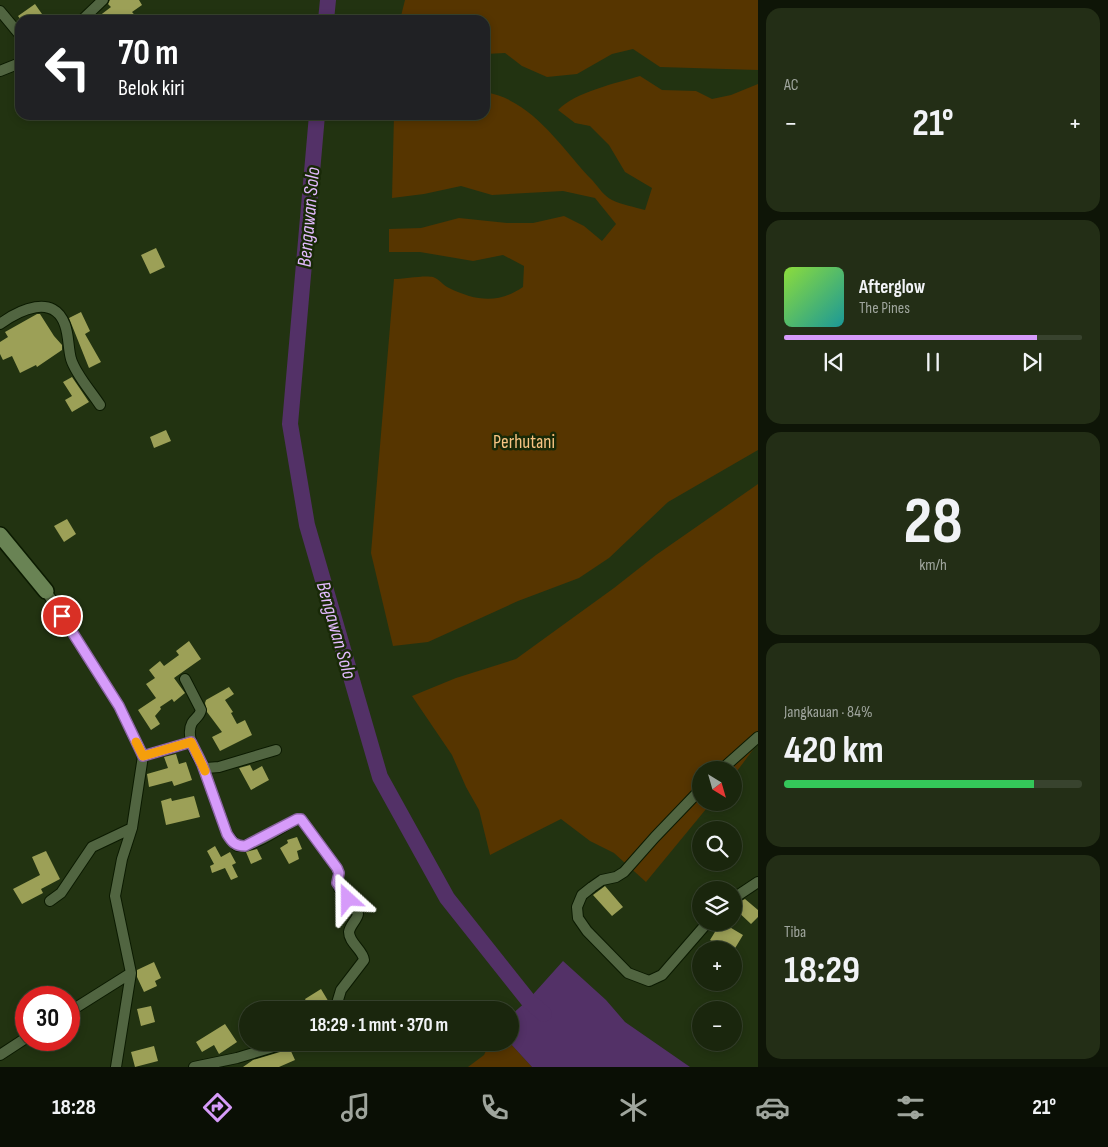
<!DOCTYPE html>
<html lang="id">
<head>
<meta charset="utf-8">
<style>
	body { margin:0; font-family:"Sofia Sans Condensed",sans-serif; background:#232e16; color:#f1f3f6; height:100vh; display:flex; flex-direction:column; font-size:19px; white-space:nowrap }
	* { box-sizing:border-box; margin:0 }
	p { font-size:16px; color:#9fa59d }
	.icon { flex:none; width:28px; height:28px; fill:none; stroke:currentColor; stroke-width:2; stroke-linecap:round; stroke-linejoin:round }
	.map { position:relative; flex:1; overflow:hidden }
	.sheet { display:flex; flex-direction:column; gap:8px; padding:8px; background:#0e1507; width:350px }
	.sheet>* { flex:none }
	.hud { position:absolute; left:15px; top:15px; width:475px; height:105px; border-radius:15px; box-shadow:0 2px 8px #0003,0 0 0 1px #38432e; background:#202124; color:#fff; overflow:hidden }
	.needle { width:32px; rotate:143deg }
	.tools { position:absolute; left:692px; top:761px; display:grid; gap:10px }
	.tools a { display:grid; place-items:center; width:50px; height:50px; border-radius:50%; background:#1a260d; box-shadow:0 2px 8px #0003,0 0 0 1px #38432e; font-size:25px }
	.speed { position:absolute; left:15px; top:986px; display:flex; gap:10px; font-size:25px; font-weight:700; text-align:center }
	.speed>* { display:grid; place-content:center; width:65px; height:65px; border-radius:50%; background:#1a260d; box-shadow:0 2px 8px #0003,0 0 0 1px #38432e; line-height:1 }
	.speed .limit { border:8px solid #d22; background:#fff; color:#111 }
	.pin { position:absolute; display:grid; place-items:center; width:42px; height:42px; color:#fff; margin:-21px; border:2px solid #fff; border-radius:50%; box-shadow:0 1px 5px #0007 }
	.me { position:absolute; width:55px; margin:-28px; rotate:336deg; stroke-linejoin:round; filter:drop-shadow(0 0 4px #0008) }
	.turn { display:flex; align-items:center; gap:18px; height:105px; padding:0 20px; font-size:22px }
	.turn .icon { width:65px; height:65px; stroke-width:2.5 }
	.turn b { display:block; font-size:35px; line-height:42px }
	.big { font-size:38px; font-weight:700; line-height:1.1 }
	.sheet .widget { flex:1; display:flex; flex-direction:column; justify-content:center; gap:8px; min-width:0; padding:0 18px; border-radius:15px; background:#232e16 }
	.sheet .dial { align-items:center; gap:0 }
	.dial b { font-size:65px; line-height:1 }
	.song { display:flex; align-items:center; gap:15px }
	.cover { width:60px; height:60px; border-radius:8px; background:linear-gradient(135deg,hsl(90 70% 55%),hsl(180 70% 35%)) }
	.played { height:5px; border-radius:2px; background:linear-gradient(90deg,#d69bfa 85%,#38432e 85%) }
	.keys { display:flex; justify-content:space-around; direction:ltr }
	.heat { display:flex; justify-content:space-between; align-items:center; font-size:28px; direction:ltr }
	.charge { height:8px; border-radius:4px; background:linear-gradient(90deg,#34c759 84%,#38432e 0) }
	.trip { position:absolute; left:239px; top:1001px; width:280px; height:50px; border-radius:25px; background:#1a260d; box-shadow:0 2px 8px #0003,0 0 0 1px #38432e; font-weight:700; line-height:50px; text-align:center }
	.tabs { display:flex; height:80px; justify-content:space-around; align-items:center; background:#0a0f05; color:#9fa59d }
	.tabs .icon { width:35px; height:35px }
	.tabs .on { color:#d69bfa }
	.tabs b { font-size:22px; color:#f1f3f6 }
	main { display:flex; flex:1; min-height:0 }
	.map>svg:first-child { display:block }
</style>
</head>
<body>
<main>
<div class="map">
<svg width="758" height="1067" viewBox="0 0 758 1067">
	<rect width="100%" height="100%" fill="#231"/>
	<path fill="#563500" d="M 405,0 L 758,0 L 758,70 L 660,67 L 633,49 L 612,54 L 577,74 L 547,77 L 522,66 L 505,53 L 485,54 L 485,20 L 400,20 Z
		M 640,76 L 662,90 L 696,91 L 712,99 L 731,95 L 758,84 L 758,450 L 668,502 L 609,558 L 579,578 L 518,601 L 428,642 L 393,646 L 371,553 L 394,279 C 403,279 425,275 433,277 C 439,279 444,286 449,288 C 476,301 498,304 523,287 L 524,266 L 503,255 L 473,261 L 420,252 L 389,252 L 389,229 L 421,228 L 459,218 L 507,223 L 533,223 L 564,216 L 584,226 L 602,241 L 616,224 L 595,198 L 563,191 L 492,195 L 461,186 L 424,194 L 392,198 L 394,115 L 485,115 L 485,92 C 533,100 562,149 593,181 C 598,187 605,197 612,200 C 622,205 635,207 645,210 L 652,188 L 625,172 L 609,145 L 590,126 L 575,123 L 558,110 C 575,92 617,83 640,76 Z
		M 758,484 L 758,743 L 734,775 L 734,770 L 701,770 L 701,802 L 711,803 L 646,882 L 614,853 L 590,841 L 561,819 L 490,855 L 479,810 L 466,787 L 452,755 L 412,696 L 456,678 L 516,659 L 614,588 L 656,555 Z
		M 490,1042 L 510,1043 L 532,1067 L 468,1067 L 484,1055 Z"/>
	<path fill="#533167" d="M 563,961 L 606,1000 L 625,1022 L 690,1067 L 532,1067 L 510,1043 L 510,1016 L 528,1000 Z"/>
	<g fill="none" stroke-linecap="round" stroke-linejoin="round">
		<path stroke="#533167" stroke-width="16" d="M 326,20 L 328,0
			M 317,115 L 290,424 L 307,525 L 380,777 L 447,898 L 528,1000 L 544,1014"/>
	</g>
	<path fill="#9ca057" d="M 110,0 L 139,0 L 142,5 L 132,12 L 139,20 L 94,20 L 111,7 L 108,4 Z
		M 35,4 L 42,14 L 33,20 L 21,20 L 18,16 Z
		M 156,248 L 165,267 L 150,274 L 141,255 Z
		M 81,312 L 90,331 L 85,334 L 101,362 L 89,368 L 69,318 Z
		M 37,314 L 40,314 L 54,336 L 62,345 L 62,350 L 37,367 L 36,365 L 20,373 L 12,356 L 3,360 L 0,354 L 0,342 L 8,337 L 5,332 Z
		M 72,377 L 89,402 L 72,412 L 65,400 L 72,396 L 63,382 Z
		M 166,430 L 171,441 L 154,448 L 150,437 Z
		M 67,519 L 76,534 L 64,542 L 54,526 Z
		M 189,641 L 201,659 L 174,678 L 185,693 L 174,702 L 172,699 L 160,707 L 161,709 L 155,716 L 160,724 L 151,730 L 138,710 L 156,698 L 146,684 L 155,678 L 149,670 L 160,661 L 164,666 L 179,655 L 176,651 Z
		M 229,687 L 234,694 L 225,700 L 233,712 L 231,713 L 237,724 L 245,720 L 252,735 L 220,751 L 212,737 L 222,732 L 207,712 L 205,703 L 206,700 Z
		M 176,754 L 179,764 L 186,762 L 192,780 L 174,786 L 172,781 L 149,787 L 147,774 L 168,768 L 164,757 Z
		M 250,765 L 253,771 L 262,766 L 269,780 L 251,790 L 239,768 Z
		M 194,796 L 200,817 L 166,825 L 161,801 L 171,798 L 172,801 Z
		M 297,837 L 302,849 L 297,851 L 299,859 L 289,864 L 280,848 L 288,843 L 287,840 Z
		M 215,846 L 221,857 L 230,852 L 236,863 L 232,865 L 238,877 L 231,880 L 225,868 L 212,873 L 210,866 L 214,864 L 207,851 Z
		M 257,849 L 262,859 L 251,864 L 246,852 Z
		M 46,851 L 60,879 L 41,889 L 43,893 L 22,904 L 13,889 L 40,875 L 32,857 Z
		M 605,886 L 623,907 L 612,916 L 593,895 Z
		M 745,899 L 758,910 L 758,917 L 751,924 L 734,908 L 734,905 Z
		M 721,922 L 743,935 L 734,950 L 728,950 L 710,940 Z
		M 154,962 L 161,978 L 155,981 L 157,986 L 144,992 L 137,977 L 137,970 Z
		M 321,989 L 330,1004 L 329,1007 L 323,1010 L 311,1010 L 305,999 Z
		M 151,1006 L 155,1022 L 141,1026 L 137,1009 Z
		M 225,1024 L 237,1042 L 219,1054 L 214,1045 L 202,1052 L 196,1042 Z
		M 154,1046 L 158,1061 L 135,1067 L 131,1052 Z
		M 290,1049 L 295,1060 L 279,1067 L 243,1067 L 253,1060 Z"/>
	<g fill="none" stroke-linecap="round" stroke-linejoin="round">
		<defs>
			<path id="street" d="M 0,11 L 20,35
				M 82,20 L 103,0
				M 0,71 L 20,63
				M 0,324 C 19,310 54,293 65,325 C 69,336 68,348 71,359 C 76,375 91,391 100,405
				M 46,591 L 119,706 L 143,756 L 132,828 L 122,859 L 115,896 L 131,973 L 116,1067
				M 185,679 L 201,710 C 200,716 195,718 192,723 C 185,736 197,759 206,768 L 219,767 L 276,750
				M 143,756 L 191,742
				M 202,764 L 227,834 L 237,846 C 258,846 279,828 297,819 L 301,819 L 337,868 C 340,875 336,881 339,888 C 345,897 354,904 358,914 C 357,920 350,925 349,932 C 349,943 363,950 364,960 L 341,990 L 335,1010
				M 721,770 L 758,737
				M 701,789 L 655,837 L 624,872 L 616,877 L 602,880 L 592,887 L 582,895 L 577,907 L 578,918 L 587,931 L 628,973 L 649,981 L 662,975 L 708,922
				M 734,898 L 758,882
				M 50,901 L 61,893 L 92,847 L 132,828
				M 69,1012 L 131,973
				M 0,1055 L 26,1038
				M 194,1067 L 237,1058 L 290,1042"/>
			<path id="secondary" d="M 0,535 L 46,591"/>
		</defs>
		<use href="#street" stroke="#0b1a00" stroke-width="12"/>
		<use href="#secondary" stroke="#0b1a00" stroke-width="18"/>
		<use href="#street" stroke="#516541" stroke-width="10"/>
		<use href="#secondary" stroke="#698354" stroke-width="15"/>
	</g>
	<g fill="none" stroke-linecap="round" stroke-linejoin="round">
		<defs>
			<path id="route" d="M 62,616 L 119,706 L 143,756 L 191,742 L 202,764 L 227,834 C 232,842 235,846 245,846 L 297,819 L 301,819 L 337,868 L 339,873 L 337,883 L 348,899"/>
		</defs>
		<use href="#route" stroke="#8b65a2" stroke-width="12"/>
		<use href="#route" stroke="#d69bfa" stroke-width="9"/>
		<path stroke="#f59e0b" stroke-width="9" d="M 136,742 L 143,756 L 191,742 L 205,771"/>
	</g>
	<g text-anchor="middle" stroke-width="5" stroke-linejoin="round" paint-order="stroke">
		<g font-size="19" fill="#f8c483" stroke="#182907">
			<text x="524" y="448">Perhutani</text>
		</g>
		<g font-size="20" font-style="italic" fill="#e2bafd" stroke="#182907">
			<text transform="translate(308 217) rotate(-85)" y="7">Bengawan Solo</text>
			<text transform="translate(337 630) rotate(74)" y="7">Bengawan Solo</text>
		</g>
	</g>
</svg>
<div class="tools">
<a><svg class="needle" viewBox="-14 -14 28 28"><path d="M0-13l5 13h-10z" fill="#e53935"/><path d="M0 13l5-13h-10z" fill="#9fa59d"/></svg></a>
<a><svg class="icon" aria-label="search" viewBox="0 0 24 24"><circle cx="10" cy="10" r="6"/><path d="M15 15l6 6"/></svg></a>
<a><svg class="icon" aria-label="layers" viewBox="0 0 24 24"><path d="M12 4l9 5-9 5-9-5zM3 14l9 5 9-5"/></svg></a>
<a>+</a>
<a>−</a>
</div>
<div class="speed"><div class="limit">30</div></div>
<div class="pin" style="left:62px;top:616px;background:#d93025"><svg class="icon" aria-label="arrive" viewBox="0 0 24 24"><path d="M6 21V4h12l-3 4 3 4H6"/></svg></div>
<svg class="me" style="left:348px;top:899px" viewBox="-20 -20 40 40"><path d="M0-17L14 15 0 8-14 15z" fill="#d69bfa" stroke="#fff" stroke-width="4"/></svg>
<div class="trip">18:29 · 1 mnt · 370 m</div>
<div class="hud">
<div class="turn"><svg class="icon" aria-label="left" viewBox="0 0 24 24"><path d="M17 20v-9H6M10 6l-5 5 5 5"/></svg><div><b>70 m</b>Belok kiri</div></div>
</div>
</div>
<section class="sheet">
<div class="widget"><p>AC</p>
<div class="heat"><a>−</a><b class="big">21°</b><a>+</a></div>
</div>
<div class="widget">
<div class="song"><i class="cover"></i><div><b>Afterglow</b><p>The Pines</p></div></div>
<div class="played"></div>
<div class="keys"><svg class="icon" aria-label="previous" viewBox="0 0 24 24"><path d="M18 5L8 12l10 7zM5 5v14"/></svg><svg class="icon" aria-label="pause" viewBox="0 0 24 24"><path d="M8 5v14M16 5v14"/></svg><svg class="icon" aria-label="next" viewBox="0 0 24 24"><path d="M6 5l10 7-10 7zM19 5v14"/></svg></div>
</div>
<div class="widget dial"><b>28</b><p>km/h</p></div>
<div class="widget"><p>Jangkauan · 84%</p><b class="big">420 km</b><div class="charge"></div></div>
<div class="widget"><p>Tiba</p><b class="big">18:29</b></div>
</section>
</main>
<nav class="tabs">
<b>18:28</b>
<svg class="icon on" aria-label="directions" viewBox="0 0 24 24"><path d="M12 3l9 9-9 9-9-9zM9 14v-3h6M13 9l2 2-2 2"/></svg>
<svg class="icon" aria-label="music" viewBox="0 0 24 24"><path d="M9 18V5l10-2v13"/><circle cx="6" cy="18" r="3"/><circle cx="16" cy="16" r="3"/></svg>
<svg class="icon" aria-label="phone" viewBox="0 0 24 24"><path d="M5 4h4l2 5-3 2q2 4 5 5l2-3 5 2v4C11 20 4 13 5 4z"/></svg>
<svg class="icon" aria-label="climate" viewBox="0 0 24 24"><path d="M12 3v18M4 7l16 10M4 17L20 7"/></svg>
<svg class="icon" aria-label="car" viewBox="0 0 24 24"><path d="M5 17H2v-5l4-1 3-4h7l3 4 3 1v5h-3M9 17h6M6 11h13"/><circle cx="7" cy="17" r="2"/><circle cx="17" cy="17" r="2"/></svg>
<svg class="icon" aria-label="filters" viewBox="0 0 24 24"><path d="M4 7h16M4 17h16"/><circle cx="9" cy="7" r="2"/><circle cx="15" cy="17" r="2"/></svg>
<b>21°</b>
</nav>
</body>
</html>
